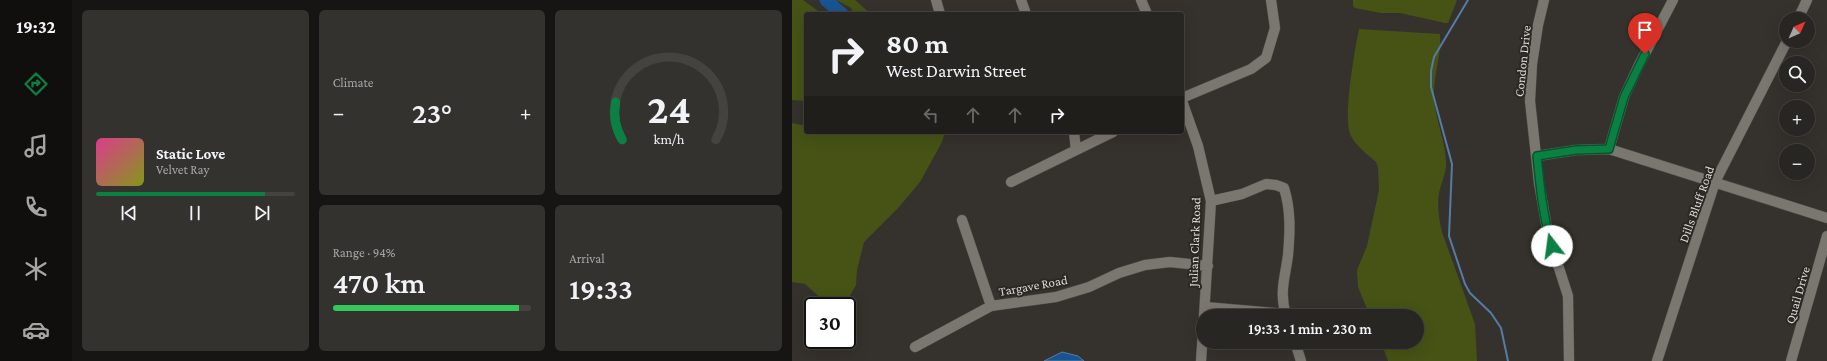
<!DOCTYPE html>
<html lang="en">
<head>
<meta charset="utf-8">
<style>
	body { margin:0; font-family:"Crimson Pro",serif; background:#34322f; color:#f1f3f6; height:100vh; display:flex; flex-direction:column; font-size:15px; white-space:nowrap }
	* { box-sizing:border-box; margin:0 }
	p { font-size:13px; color:#a5a5a5 }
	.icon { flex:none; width:22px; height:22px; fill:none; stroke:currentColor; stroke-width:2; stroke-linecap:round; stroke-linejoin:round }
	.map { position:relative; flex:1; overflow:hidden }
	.sheet { display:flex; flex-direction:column; gap:10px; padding:10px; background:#161513; width:720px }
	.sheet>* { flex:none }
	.banner { position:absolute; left:12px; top:12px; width:380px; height:122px; border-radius:4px; box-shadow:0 4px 16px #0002,0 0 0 1px #444340; background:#282622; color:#f1f3f6; overflow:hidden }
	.needle { width:26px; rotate:45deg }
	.buttons { position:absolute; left:987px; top:12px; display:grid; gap:8px }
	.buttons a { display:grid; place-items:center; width:36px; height:36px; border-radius:50%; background:#282622; box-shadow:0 4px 16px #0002,0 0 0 1px #444340; font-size:20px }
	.speed { position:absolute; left:12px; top:297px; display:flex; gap:8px; font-size:20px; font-weight:700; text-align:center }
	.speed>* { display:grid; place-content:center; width:52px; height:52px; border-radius:50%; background:#282622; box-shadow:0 4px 16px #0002,0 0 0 1px #444340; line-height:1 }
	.speed .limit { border:2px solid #111; border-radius:6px; background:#fff; color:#111 }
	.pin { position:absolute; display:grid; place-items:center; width:34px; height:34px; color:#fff; margin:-41px -17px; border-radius:50% 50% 50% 0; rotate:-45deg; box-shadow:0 0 4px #0007 }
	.pin .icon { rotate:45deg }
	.me { position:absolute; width:44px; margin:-22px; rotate:345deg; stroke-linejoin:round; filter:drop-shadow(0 0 3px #0008) }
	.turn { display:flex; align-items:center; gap:14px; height:84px; padding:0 16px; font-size:18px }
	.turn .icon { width:52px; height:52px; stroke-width:2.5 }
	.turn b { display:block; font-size:28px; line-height:34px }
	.lanes { display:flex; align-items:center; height:38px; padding:0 16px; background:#0003; justify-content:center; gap:20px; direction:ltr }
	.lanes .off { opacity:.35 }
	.big { font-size:30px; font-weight:600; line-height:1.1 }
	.sheet .card { flex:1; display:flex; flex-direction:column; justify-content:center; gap:6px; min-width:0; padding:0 14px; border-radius:6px; background:#34322f }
	.sheet .dial { align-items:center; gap:0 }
	.dial svg { height:104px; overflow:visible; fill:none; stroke:#444340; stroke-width:7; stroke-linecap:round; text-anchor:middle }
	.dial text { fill:#f1f3f6; stroke:none }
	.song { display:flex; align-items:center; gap:12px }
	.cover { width:48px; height:48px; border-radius:6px; background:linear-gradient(135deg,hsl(330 70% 55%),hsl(70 70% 35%)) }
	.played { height:4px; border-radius:2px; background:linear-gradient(90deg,#0b8043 85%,#444340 85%) }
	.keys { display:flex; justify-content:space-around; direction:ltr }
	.heat { display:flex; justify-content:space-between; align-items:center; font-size:22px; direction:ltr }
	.charge { height:6px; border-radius:3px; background:linear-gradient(90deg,#34c759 94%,#444340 0) }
	.sheet .tiles { flex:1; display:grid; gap:10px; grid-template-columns:repeat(3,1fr) }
	.card:first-child { grid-row:span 2 }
	.trip { position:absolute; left:404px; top:309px; width:228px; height:40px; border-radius:20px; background:#282622; box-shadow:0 4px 16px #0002,0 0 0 1px #444340; font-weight:600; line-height:40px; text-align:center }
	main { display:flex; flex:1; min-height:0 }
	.tab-bar { display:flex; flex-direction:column; width:72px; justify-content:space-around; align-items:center; background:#100f0e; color:#a5a5a5 }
	.tab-bar .icon { width:28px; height:28px }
	.tab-bar .current { color:#0b8043 }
	.tab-bar b { font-size:18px; color:#f1f3f6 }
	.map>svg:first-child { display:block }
</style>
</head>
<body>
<main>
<nav class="tab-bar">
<b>19:32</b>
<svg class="icon current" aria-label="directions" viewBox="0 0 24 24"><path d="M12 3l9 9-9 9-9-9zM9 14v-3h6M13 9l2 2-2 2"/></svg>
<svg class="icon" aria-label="music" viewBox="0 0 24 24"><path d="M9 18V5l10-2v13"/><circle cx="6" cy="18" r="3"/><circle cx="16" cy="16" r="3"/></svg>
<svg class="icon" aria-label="phone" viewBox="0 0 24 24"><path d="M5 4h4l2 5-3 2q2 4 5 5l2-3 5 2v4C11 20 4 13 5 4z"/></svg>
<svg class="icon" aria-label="climate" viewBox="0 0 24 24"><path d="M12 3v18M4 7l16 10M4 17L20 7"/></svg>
<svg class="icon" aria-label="car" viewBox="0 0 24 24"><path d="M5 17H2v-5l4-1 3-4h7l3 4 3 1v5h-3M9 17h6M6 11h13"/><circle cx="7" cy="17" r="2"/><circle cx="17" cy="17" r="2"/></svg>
</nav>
<section class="sheet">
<div class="tiles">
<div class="card">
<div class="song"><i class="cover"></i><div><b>Static Love</b><p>Velvet Ray</p></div></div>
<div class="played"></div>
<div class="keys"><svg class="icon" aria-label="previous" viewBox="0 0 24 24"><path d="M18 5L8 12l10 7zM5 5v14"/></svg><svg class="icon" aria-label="pause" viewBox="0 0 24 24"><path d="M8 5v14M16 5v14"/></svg><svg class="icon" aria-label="next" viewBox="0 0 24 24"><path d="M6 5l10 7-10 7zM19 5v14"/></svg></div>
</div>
<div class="card"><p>Climate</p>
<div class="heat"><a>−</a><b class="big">23°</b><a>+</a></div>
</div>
<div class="card dial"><svg viewBox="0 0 100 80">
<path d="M14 69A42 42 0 1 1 86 69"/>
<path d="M14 69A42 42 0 0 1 9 40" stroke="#0b8043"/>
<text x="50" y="56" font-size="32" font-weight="700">24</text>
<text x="50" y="72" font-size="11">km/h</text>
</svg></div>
<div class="card"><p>Range · 94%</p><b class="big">470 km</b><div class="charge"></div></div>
<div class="card"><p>Arrival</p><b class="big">19:33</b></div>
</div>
</section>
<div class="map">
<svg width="1035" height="361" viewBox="0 0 1035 361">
	<rect width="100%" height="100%" fill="#35322d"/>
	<path fill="#465315" d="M 0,0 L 11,0 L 30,14 L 14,14 L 14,101 L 0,100 Z
		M 44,0 L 63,0 L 79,14 L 62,14 L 59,8 Z
		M 561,0 L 665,0 L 656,23 L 653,23 L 608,13 L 589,13 L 563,8 L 561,6 Z
		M 567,29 L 648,34 C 650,54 641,76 642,97 C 643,120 655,144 654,166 C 653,176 649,184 647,193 C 645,206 647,220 650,232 L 683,324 L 685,361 L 596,361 L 589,342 L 625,342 L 625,316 L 578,316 L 566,287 L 565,270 L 575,246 L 587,190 L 586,167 L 584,162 C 575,154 564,146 559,136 C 550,120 563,49 567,29 Z
		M 0,123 L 14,126 L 14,132 L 153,132 L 150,142 L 128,182 L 107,207 L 72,242 L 65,270 L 64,285 L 56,299 L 44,304 L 30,299 L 13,284 L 0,282 Z"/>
	<path fill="#195491" stroke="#547ca6" d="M 270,352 L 286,356 L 292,361 L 252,361 Z"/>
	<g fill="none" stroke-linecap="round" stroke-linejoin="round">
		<path stroke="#547ca6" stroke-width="2" d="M 676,0 L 642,57 L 639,71 L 639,87 L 660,164 L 657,236 L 673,284 L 678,293 L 699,313 L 709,328 L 716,361"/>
		<path stroke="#195491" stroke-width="13" d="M 34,0 L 50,14"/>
		<defs>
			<path id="minor" d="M 144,0 L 148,14
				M 229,0 L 234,14
				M 349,0 L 355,14
				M 752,0 L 746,25 L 740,64 L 738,101 L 747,183 L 756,234 L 776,296 L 777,361
				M 1006,19 L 1015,0
				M 390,98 L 459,69 L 474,58 L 483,28 L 479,0
				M 390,101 L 406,146 L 419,201 L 412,316
				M 282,132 L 284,150
				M 817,149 L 832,97 L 847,65 L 881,0
				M 745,156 L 784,150 L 817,149 L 1035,218
				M 219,182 L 321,132
				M 419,201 L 450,194 L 474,184 L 484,185 L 492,188 C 499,210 498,233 496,255 C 493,279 487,291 494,316
				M 170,220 L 199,306
				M 413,307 L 494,314
				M 503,342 L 509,361
				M 123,347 L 199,306 L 264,297 L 297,287 L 327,273 L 353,265 L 378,262 L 416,266
				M 409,361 L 411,331
				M 865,361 L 923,182 L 995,41
				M 999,361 L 1035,236"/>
		</defs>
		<use href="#minor" stroke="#52504b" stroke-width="11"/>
		<use href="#minor" stroke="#7a7771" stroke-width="10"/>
	</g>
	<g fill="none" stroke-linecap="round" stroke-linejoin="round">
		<defs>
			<path id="route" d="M 760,246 C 751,217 748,186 745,156 L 784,150 L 817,149 L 832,97 L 853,54"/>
		</defs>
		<use href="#route" stroke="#07532c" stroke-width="10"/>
		<use href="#route" stroke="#0b8043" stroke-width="7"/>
	</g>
	<g text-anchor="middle" stroke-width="4" stroke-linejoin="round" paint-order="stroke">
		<g font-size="13" fill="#dcdad7" stroke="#2b2823">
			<text transform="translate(730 61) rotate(-84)" y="5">Condon Drive</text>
			<text transform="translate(904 204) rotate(-70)" y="5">Dills Bluff Road</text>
			<text transform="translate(402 242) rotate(-88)" y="5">Julian Clark Road</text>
			<text transform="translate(241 285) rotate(-10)" y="5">Targave Road</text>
			<text transform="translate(1005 295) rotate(-74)" y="5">Quail Drive</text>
		</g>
	</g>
</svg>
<div class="buttons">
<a><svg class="needle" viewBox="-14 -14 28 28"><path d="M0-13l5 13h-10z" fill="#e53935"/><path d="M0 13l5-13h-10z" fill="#a5a5a5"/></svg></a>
<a><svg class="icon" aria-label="search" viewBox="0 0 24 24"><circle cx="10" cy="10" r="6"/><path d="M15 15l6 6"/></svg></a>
<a>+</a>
<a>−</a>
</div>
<div class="speed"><div class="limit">30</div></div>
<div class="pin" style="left:853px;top:54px;background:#d93025"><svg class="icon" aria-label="arrive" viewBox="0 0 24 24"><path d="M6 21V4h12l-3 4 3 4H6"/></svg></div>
<svg class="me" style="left:760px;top:246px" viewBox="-20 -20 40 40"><circle r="19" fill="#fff"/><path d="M0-13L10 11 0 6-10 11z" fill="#0b8043"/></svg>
<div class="trip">19:33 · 1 min · 230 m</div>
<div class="banner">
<div class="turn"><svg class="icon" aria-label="right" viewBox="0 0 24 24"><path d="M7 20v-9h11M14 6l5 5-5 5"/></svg><div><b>80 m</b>West Darwin Street</div></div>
<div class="lanes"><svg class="icon off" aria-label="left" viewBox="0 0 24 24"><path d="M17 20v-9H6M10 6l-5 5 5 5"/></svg><svg class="icon off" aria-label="ahead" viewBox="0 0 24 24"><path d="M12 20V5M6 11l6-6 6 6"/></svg><svg class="icon off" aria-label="ahead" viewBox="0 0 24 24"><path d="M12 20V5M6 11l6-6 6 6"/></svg><svg class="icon" aria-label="right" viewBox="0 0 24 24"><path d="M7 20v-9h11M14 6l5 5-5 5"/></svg></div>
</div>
</div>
</main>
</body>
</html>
